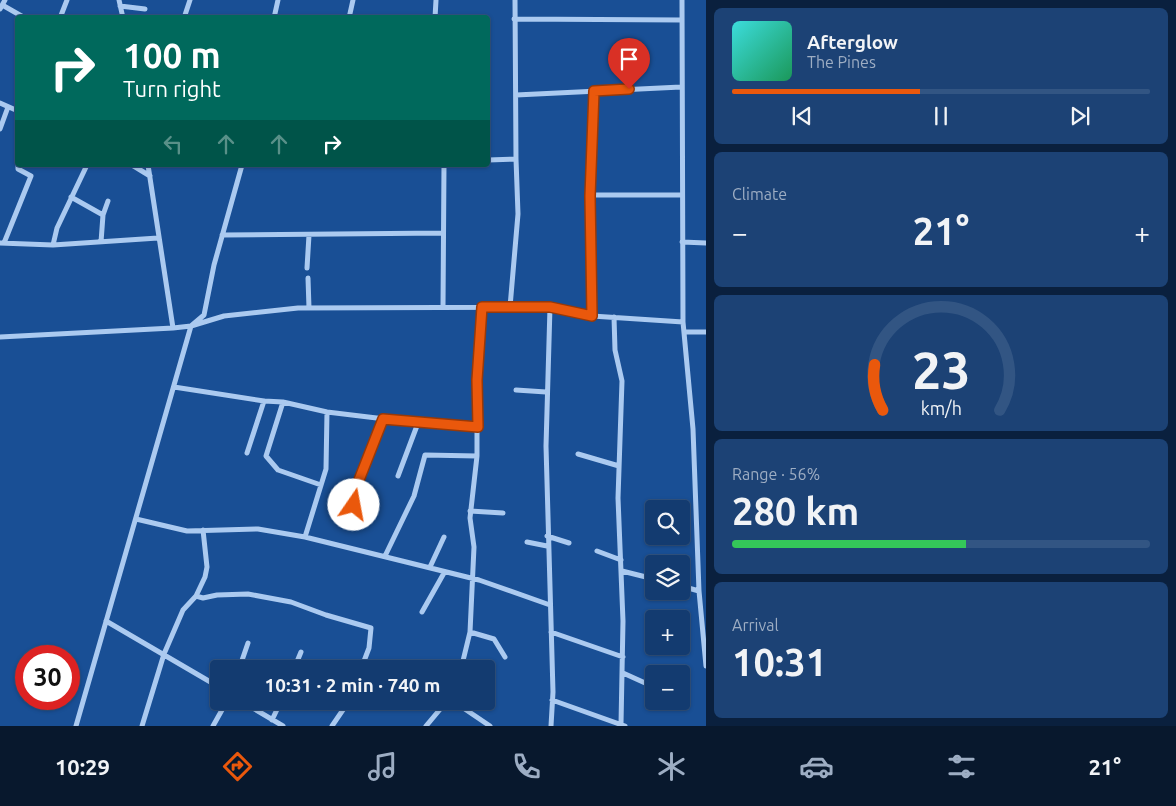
<!DOCTYPE html>
<html lang="en">
<head>
<meta charset="utf-8">
<style>
	body { margin:0; font-family:Ubuntu,sans-serif; background:#1c4275; color:#f1f3f6; height:100vh; display:flex; flex-direction:column; font-size:19px; white-space:nowrap }
	* { box-sizing:border-box; margin:0 }
	p { font-size:16px; color:#9dadc3 }
	.icon { flex:none; width:28px; height:28px; fill:none; stroke:currentColor; stroke-width:2; stroke-linecap:round; stroke-linejoin:round }
	.map { position:relative; flex:1; overflow:hidden }
	.sheet { display:flex; flex-direction:column; gap:8px; padding:8px; background:#0a203e; width:470px }
	.sheet>* { flex:none }
	.top-card { position:absolute; left:15px; top:15px; width:475px; height:152px; border-radius:5px; box-shadow:0 1px 4px #0004,0 0 0 1px #325583; background:#00695c; color:#fff; overflow:hidden }
	.controls { position:absolute; left:645px; top:500px; display:grid; gap:10px }
	.controls a { display:grid; place-items:center; width:45px; height:45px; border-radius:5px; background:#133b70; box-shadow:0 1px 4px #0004,0 0 0 1px #325583; font-size:25px }
	.speed { position:absolute; left:15px; top:645px; display:flex; gap:10px; font-size:25px; font-weight:700; text-align:center }
	.speed>* { display:grid; place-content:center; width:65px; height:65px; border-radius:50%; background:#133b70; box-shadow:0 1px 4px #0004,0 0 0 1px #325583; line-height:1 }
	.speed .limit { border:8px solid #d22; background:#fff; color:#111 }
	.pin { position:absolute; display:grid; place-items:center; width:42px; height:42px; color:#fff; margin:-51px -21px; border-radius:50% 50% 50% 0; rotate:-45deg; box-shadow:0 0 5px #0007 }
	.pin .icon { rotate:45deg }
	.me { position:absolute; width:55px; margin:-28px; rotate:12deg; stroke-linejoin:round; filter:drop-shadow(0 0 4px #0008) }
	.turn { display:flex; align-items:center; gap:18px; height:105px; padding:0 25px; font-size:22px }
	.turn .icon { width:65px; height:65px; stroke-width:2.5 }
	.turn b { display:block; font-size:35px; line-height:42px }
	.lanes { display:flex; align-items:center; height:48px; padding:0 25px; background:#0003; justify-content:center; gap:25px; direction:ltr }
	.lanes .off { opacity:.35 }
	.big { font-size:38px; font-weight:700; line-height:1.1 }
	.sheet .widget { flex:1; display:flex; flex-direction:column; justify-content:center; gap:8px; min-width:0; padding:0 18px; border-radius:8px; background:#1c4275 }
	.sheet .dial { align-items:center; gap:0 }
	.dial svg { height:130px; overflow:visible; fill:none; stroke:#325583; stroke-width:7; stroke-linecap:round; text-anchor:middle }
	.dial text { fill:#f1f3f6; stroke:none }
	.song { display:flex; align-items:center; gap:15px }
	.cover { width:60px; height:60px; border-radius:8px; background:linear-gradient(135deg,hsl(180 70% 55%),hsl(150 70% 35%)) }
	.played { height:5px; border-radius:2px; background:linear-gradient(90deg,#ea580c 45%,#325583 45%) }
	.keys { display:flex; justify-content:space-around; direction:ltr }
	.heat { display:flex; justify-content:space-between; align-items:center; font-size:28px; direction:ltr }
	.charge { height:8px; border-radius:4px; background:linear-gradient(90deg,#34c759 56%,#325583 0) }
	.trip { position:absolute; left:210px; top:660px; width:285px; height:50px; border-radius:5px; background:#133b70; box-shadow:0 1px 4px #0004,0 0 0 1px #325583; font-weight:700; line-height:50px; text-align:center }
	.tab-bar { display:flex; height:80px; justify-content:space-around; align-items:center; background:#08182d; color:#9dadc3 }
	.tab-bar .icon { width:35px; height:35px }
	.tab-bar .on { color:#ea580c }
	.tab-bar b { font-size:22px; color:#f1f3f6 }
	main { display:flex; flex:1; min-height:0 }
	.map>svg:first-child { display:block }
</style>
</head>
<body>
<main>
<div class="map">
<svg width="706" height="726" viewBox="0 0 706 726">
	<rect width="100%" height="100%" fill="#194f95"/>
	<g fill="none" stroke-linecap="round" stroke-linejoin="round">
		<path stroke="#abcaf0" stroke-width="5" d="M 119,0 L 123,18
			M 515,0 L 516,159
			M 682,0 L 683,322 L 693,429 L 699,591 L 706,666
			M 4,6 L 25,18
			M 120,6 L 145,9
			M 0,9 L 5,0
			M 60,18 L 67,0
			M 184,18 L 190,0
			M 274,18 L 278,0
			M 349,18 L 353,0
			M 435,18 L 436,0
			M 514,19 L 682,20
			M 516,95 L 681,87
			M 0,103 L 18,111
			M 0,129 L 8,107
			M 488,160 L 516,159 L 518,214 L 510,307
			M 132,165 L 150,176
			M 148,165 L 173,328
			M 590,195 L 681,195
			M 71,197 L 103,215 L 101,242
			M 103,215 L 108,201
			M 222,235 L 443,233
			M 682,242 L 706,243
			M 0,243 L 53,245 L 158,238
			M 4,243 L 31,176 L 18,169 L 18,159
			M 53,245 L 57,228 L 87,165
			M 307,268 L 309,235
			M 308,278 L 309,308
			M 443,307 L 444,165
			M 550,307 L 546,446 L 553,692 L 551,726
			M 592,316 L 590,195 L 594,91
			M 614,317 L 615,350 L 622,381 L 618,498 L 623,621 L 621,724
			M 684,332 L 706,332
			M 0,337 L 173,328 L 191,326 L 224,316 L 298,308 L 550,307 L 592,316 L 683,322
			M 174,387 L 264,401 L 283,402 L 327,412 L 418,423 L 478,427
			M 516,390 L 546,392
			M 283,402 L 266,456 L 278,470 L 321,485
			M 247,453 L 264,401
			M 578,454 L 619,466
			M 398,476 L 418,423
			M 354,505 L 359,480 L 383,419
			M 470,511 L 503,513
			M 136,519 L 187,531 L 258,529 L 305,537 L 479,580 L 550,605
			M 547,536 L 569,543
			M 305,537 L 326,469 L 327,412
			M 527,542 L 547,546
			M 597,551 L 621,560
			M 385,556 L 414,496 L 425,455 L 477,456
			M 430,567 L 444,537
			M 622,571 L 654,579
			M 681,586 L 699,591
			M 196,596 L 203,598 L 217,595 L 248,594 L 291,602 L 326,615 L 371,628 L 369,648 L 361,669
			M 422,612 L 444,573
			M 106,621 L 219,687
			M 470,632 L 494,639 L 505,657
			M 551,632 L 623,657
			M 239,669 L 248,643
			M 294,669 L 301,652
			M 461,669 L 470,632 L 474,547 L 470,518 L 477,456 L 477,380 L 483,307
			M 623,673 L 654,687
			M 552,700 L 625,726
			M 241,701 L 283,726
			M 453,701 L 490,726
			M 272,720 L 281,701
			M 76,726 L 191,326 L 204,315 L 214,265 L 242,165
			M 142,726 L 164,654 L 183,610 L 196,596 L 205,577 L 207,567 L 203,530
			M 213,726 L 227,701
			M 332,726 L 349,701
			M 426,726 L 447,701"/>
	</g>
	<g fill="none" stroke-linecap="round" stroke-linejoin="round">
		<defs>
			<path id="route" d="M 354,505 L 359,480 L 383,419 L 478,427 L 477,380 L 482,307 L 550,307 L 592,316 L 590,196 L 594,91 L 629,89"/>
		</defs>
		<use href="#route" stroke="#983908" stroke-width="12"/>
		<use href="#route" stroke="#ea580c" stroke-width="9"/>
	</g>
</svg>
<div class="controls">
<a><svg class="icon" aria-label="search" viewBox="0 0 24 24"><circle cx="10" cy="10" r="6"/><path d="M15 15l6 6"/></svg></a>
<a><svg class="icon" aria-label="layers" viewBox="0 0 24 24"><path d="M12 4l9 5-9 5-9-5zM3 14l9 5 9-5"/></svg></a>
<a>+</a>
<a>−</a>
</div>
<div class="speed"><div class="limit">30</div></div>
<div class="pin" style="left:629px;top:89px;background:#d93025"><svg class="icon" aria-label="arrive" viewBox="0 0 24 24"><path d="M6 21V4h12l-3 4 3 4H6"/></svg></div>
<svg class="me" style="left:354px;top:505px" viewBox="-20 -20 40 40"><circle r="19" fill="#fff"/><path d="M0-13L10 11 0 6-10 11z" fill="#ea580c"/></svg>
<div class="trip">10:31 · 2 min · 740 m</div>
<div class="top-card">
<div class="turn"><svg class="icon" aria-label="right" viewBox="0 0 24 24"><path d="M7 20v-9h11M14 6l5 5-5 5"/></svg><div><b>100 m</b>Turn right</div></div>
<div class="lanes"><svg class="icon off" aria-label="left" viewBox="0 0 24 24"><path d="M17 20v-9H6M10 6l-5 5 5 5"/></svg><svg class="icon off" aria-label="ahead" viewBox="0 0 24 24"><path d="M12 20V5M6 11l6-6 6 6"/></svg><svg class="icon off" aria-label="ahead" viewBox="0 0 24 24"><path d="M12 20V5M6 11l6-6 6 6"/></svg><svg class="icon" aria-label="right" viewBox="0 0 24 24"><path d="M7 20v-9h11M14 6l5 5-5 5"/></svg></div>
</div>
</div>
<section class="sheet">
<div class="widget">
<div class="song"><i class="cover"></i><div><b>Afterglow</b><p>The Pines</p></div></div>
<div class="played"></div>
<div class="keys"><svg class="icon" aria-label="previous" viewBox="0 0 24 24"><path d="M18 5L8 12l10 7zM5 5v14"/></svg><svg class="icon" aria-label="pause" viewBox="0 0 24 24"><path d="M8 5v14M16 5v14"/></svg><svg class="icon" aria-label="next" viewBox="0 0 24 24"><path d="M6 5l10 7-10 7zM19 5v14"/></svg></div>
</div>
<div class="widget"><p>Climate</p>
<div class="heat"><a>−</a><b class="big">21°</b><a>+</a></div>
</div>
<div class="widget dial"><svg viewBox="0 0 100 80">
<path d="M14 69A42 42 0 1 1 86 69"/>
<path d="M14 69A42 42 0 0 1 9 41" stroke="#ea580c"/>
<text x="50" y="56" font-size="32" font-weight="700">23</text>
<text x="50" y="72" font-size="11">km/h</text>
</svg></div>
<div class="widget"><p>Range · 56%</p><b class="big">280 km</b><div class="charge"></div></div>
<div class="widget"><p>Arrival</p><b class="big">10:31</b></div>
</section>
</main>
<nav class="tab-bar">
<b>10:29</b>
<svg class="icon on" aria-label="directions" viewBox="0 0 24 24"><path d="M12 3l9 9-9 9-9-9zM9 14v-3h6M13 9l2 2-2 2"/></svg>
<svg class="icon" aria-label="music" viewBox="0 0 24 24"><path d="M9 18V5l10-2v13"/><circle cx="6" cy="18" r="3"/><circle cx="16" cy="16" r="3"/></svg>
<svg class="icon" aria-label="phone" viewBox="0 0 24 24"><path d="M5 4h4l2 5-3 2q2 4 5 5l2-3 5 2v4C11 20 4 13 5 4z"/></svg>
<svg class="icon" aria-label="climate" viewBox="0 0 24 24"><path d="M12 3v18M4 7l16 10M4 17L20 7"/></svg>
<svg class="icon" aria-label="car" viewBox="0 0 24 24"><path d="M5 17H2v-5l4-1 3-4h7l3 4 3 1v5h-3M9 17h6M6 11h13"/><circle cx="7" cy="17" r="2"/><circle cx="17" cy="17" r="2"/></svg>
<svg class="icon" aria-label="filters" viewBox="0 0 24 24"><path d="M4 7h16M4 17h16"/><circle cx="9" cy="7" r="2"/><circle cx="15" cy="17" r="2"/></svg>
<b>21°</b>
</nav>
</body>
</html>
